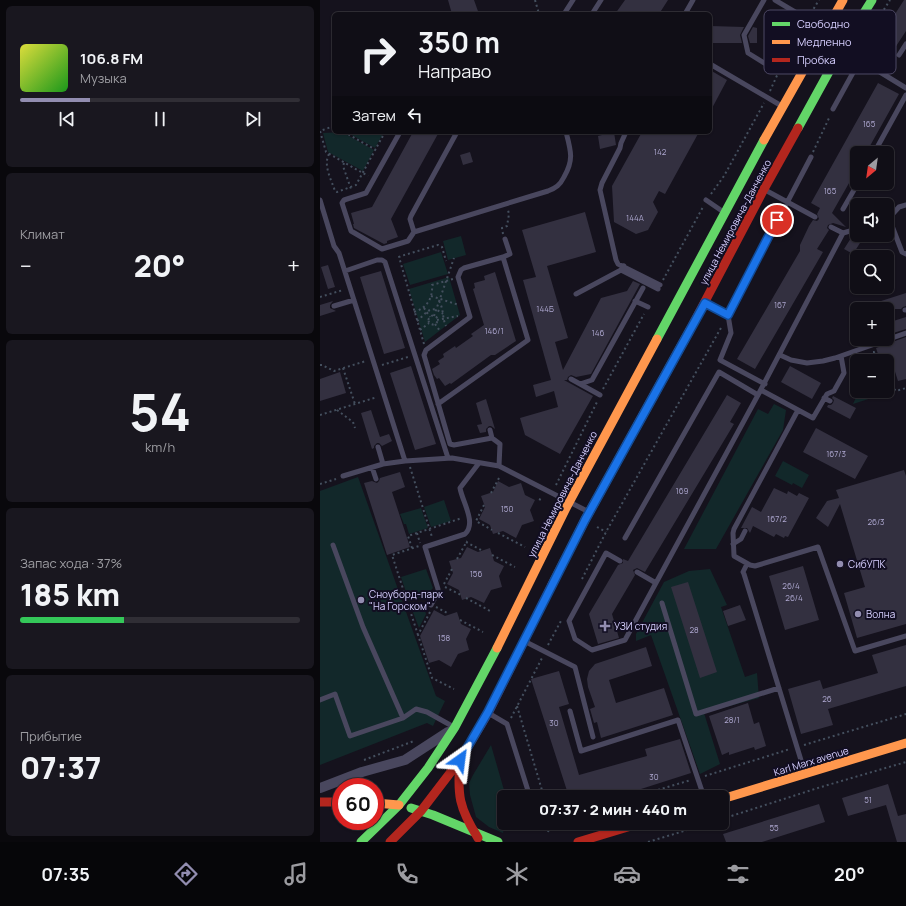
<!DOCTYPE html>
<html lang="ru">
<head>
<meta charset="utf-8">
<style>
	body { margin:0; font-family:Manrope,sans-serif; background:#19171f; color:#f1f3f6; height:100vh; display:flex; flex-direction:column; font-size:15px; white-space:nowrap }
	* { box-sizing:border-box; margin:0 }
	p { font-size:13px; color:#9c9ca1 }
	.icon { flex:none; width:22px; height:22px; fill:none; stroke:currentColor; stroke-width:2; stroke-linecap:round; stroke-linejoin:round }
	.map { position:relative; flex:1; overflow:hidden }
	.details { display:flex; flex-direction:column; gap:6px; padding:6px; background:#09080c; width:320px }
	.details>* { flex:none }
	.guide { position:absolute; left:12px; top:12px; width:380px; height:122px; border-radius:6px; box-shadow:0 1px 3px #0004,0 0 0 1px #302e35; background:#100e16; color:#f1f3f6; overflow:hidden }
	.needle { width:26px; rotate:209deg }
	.controls { position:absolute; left:530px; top:146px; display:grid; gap:8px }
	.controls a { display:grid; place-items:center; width:44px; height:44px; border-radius:6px; background:#100e16; box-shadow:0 1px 3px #0004,0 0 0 1px #302e35; font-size:20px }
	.speed { position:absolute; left:12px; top:778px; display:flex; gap:8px; font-size:20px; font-weight:700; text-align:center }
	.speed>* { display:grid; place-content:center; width:52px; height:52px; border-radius:50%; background:#100e16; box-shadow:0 1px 3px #0004,0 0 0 1px #302e35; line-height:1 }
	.speed .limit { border:6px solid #d22; background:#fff; color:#111 }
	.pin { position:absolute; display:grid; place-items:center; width:34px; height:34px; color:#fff; margin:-17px; border:2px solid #fff; border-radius:50%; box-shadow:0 1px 4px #0007 }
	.me { position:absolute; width:44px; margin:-22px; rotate:31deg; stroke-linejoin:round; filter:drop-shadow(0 0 3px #0008) }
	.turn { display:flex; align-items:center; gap:14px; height:84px; padding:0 20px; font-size:18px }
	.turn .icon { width:52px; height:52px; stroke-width:2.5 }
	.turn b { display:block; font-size:28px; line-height:34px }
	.then { display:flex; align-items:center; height:38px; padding:0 20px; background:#0003; gap:8px; font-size:15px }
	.big { font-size:30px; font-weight:800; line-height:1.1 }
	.details .card { flex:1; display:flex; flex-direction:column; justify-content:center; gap:6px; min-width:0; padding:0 14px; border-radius:6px; background:#19171f }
	.details .dial { align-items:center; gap:0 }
	.dial b { font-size:52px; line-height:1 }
	.song { display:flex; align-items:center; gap:12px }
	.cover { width:48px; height:48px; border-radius:6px; background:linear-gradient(135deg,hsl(60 70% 55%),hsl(120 70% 35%)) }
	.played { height:4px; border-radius:2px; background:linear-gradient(90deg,#928db0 25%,#302e35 25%) }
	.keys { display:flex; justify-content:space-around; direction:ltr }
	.heat { display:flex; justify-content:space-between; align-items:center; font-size:22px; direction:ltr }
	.charge { height:6px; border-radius:3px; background:linear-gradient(90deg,#34c759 37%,#302e35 0) }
	.trip { position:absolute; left:177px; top:790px; width:232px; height:40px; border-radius:6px; background:#100e16; box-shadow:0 1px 3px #0004,0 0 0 1px #302e35; font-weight:800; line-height:40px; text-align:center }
	.menu { display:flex; height:64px; justify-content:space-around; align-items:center; background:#060609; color:#9c9ca1 }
	.menu .icon { width:28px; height:28px }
	.menu .on { color:#928db0 }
	.menu b { font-size:18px; color:#f1f3f6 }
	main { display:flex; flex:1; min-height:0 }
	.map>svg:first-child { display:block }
</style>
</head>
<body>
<main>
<section class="details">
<div class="card">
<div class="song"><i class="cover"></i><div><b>106.8 FM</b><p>Музыка</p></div></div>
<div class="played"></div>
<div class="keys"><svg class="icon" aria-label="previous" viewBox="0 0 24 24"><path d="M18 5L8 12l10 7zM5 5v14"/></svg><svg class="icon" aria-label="pause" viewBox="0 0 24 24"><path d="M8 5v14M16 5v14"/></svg><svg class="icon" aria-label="next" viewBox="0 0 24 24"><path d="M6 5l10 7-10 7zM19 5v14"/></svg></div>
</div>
<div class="card"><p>Климат</p>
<div class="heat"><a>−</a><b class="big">20°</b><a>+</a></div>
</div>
<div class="card dial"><b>54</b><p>km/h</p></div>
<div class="card"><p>Запас хода · 37%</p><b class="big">185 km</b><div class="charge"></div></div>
<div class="card"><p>Прибытие</p><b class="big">07:37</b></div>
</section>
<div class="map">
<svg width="586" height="842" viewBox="0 0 586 842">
	<rect width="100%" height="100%" fill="#15121d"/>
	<path fill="#12282a" d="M 22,132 L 54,150 L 43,171 L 8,152 L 3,133 Z
		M 26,132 L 64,132 L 55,148 Z
		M 141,236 L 146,255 L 128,260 L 123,241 Z
		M 121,252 L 128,274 L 90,285 L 83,264 Z
		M 129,277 L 140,315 L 105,342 L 89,289 Z
		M 567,385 L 573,391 L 533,404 L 539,391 L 567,391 Z
		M 454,404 L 466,410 L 463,430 L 396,549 L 364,549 L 438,409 L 448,414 Z
		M 463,461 L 489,475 L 482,488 L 473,483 L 472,485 L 455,476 Z
		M 38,477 L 116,696 L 125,701 L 113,726 L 107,723 L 0,765 L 0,491 Z
		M 124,500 L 131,521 L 111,527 L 104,507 Z
		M 101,508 L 108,528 L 89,534 L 86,524 L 84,524 L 80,514 Z
		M 106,569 L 113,588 L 106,596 L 89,601 L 81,577 Z
		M 390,569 L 407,605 L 401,607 L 425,677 L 437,673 L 439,698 L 384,713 L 400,764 L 380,774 L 331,635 L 316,641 L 316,634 L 344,582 L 369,571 Z
		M 103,603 L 106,614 L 99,628 L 91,607 Z
		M 171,745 L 186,797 L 184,797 L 185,823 L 183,833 L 169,827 L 156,817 L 150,795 L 149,783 L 153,775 Z"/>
	<path fill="#333040" d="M 128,0 L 154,0 L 159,14 L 132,14 Z
		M 305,0 L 348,0 L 339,14 L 295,14 Z
		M 584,0 L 586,0 L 586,31 L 567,60 L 552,50 Z
		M 390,26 L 424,27 L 420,35 L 422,43 L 390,43 Z
		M 433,27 L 437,28 L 437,43 L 430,43 L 428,36 Z
		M 390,70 L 407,80 L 390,112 Z
		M 558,83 L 579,94 L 546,153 L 537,153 L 537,169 L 512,213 L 526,227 L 513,223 L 508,225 L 507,228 L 509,230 L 497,249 L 503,252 L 435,369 L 417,359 L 480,251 L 480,245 L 489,226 L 493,220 L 497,221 L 499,219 L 497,214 L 500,208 L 491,203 Z
		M 93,132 L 119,132 L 71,219 L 78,237 L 67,241 L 67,243 L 64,244 L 34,228 L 33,224 L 34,224 L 31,213 L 52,207 Z
		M 294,132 L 296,145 L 280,149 L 278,136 Z
		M 322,132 L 379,132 L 345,194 L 339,191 L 333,202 L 338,212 L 328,230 L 316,234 L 294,222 L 292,186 Z
		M 150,152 L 153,162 L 143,165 L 140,155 Z
		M 265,212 L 276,252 L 227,266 L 248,338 L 235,342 L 243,370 L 281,298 L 307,291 L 313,281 L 320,284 L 271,374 L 256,377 L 251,375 L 248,377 L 247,380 L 244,380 L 273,396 L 240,454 L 205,435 L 200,418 L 238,407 L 234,391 L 216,397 L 213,385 L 231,380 L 203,280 L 216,277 L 202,230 Z
		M 531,238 L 540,243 L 533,254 L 524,249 Z
		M 8,265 L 15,287 L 8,289 L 1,267 Z
		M 61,271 L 85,348 L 64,354 L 40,277 Z
		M 175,272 L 196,341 L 175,355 L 171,355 L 131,384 L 130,383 L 125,386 L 119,378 L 117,379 L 114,375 L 112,369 L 120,364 L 118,361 L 124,357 L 123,354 L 135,346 L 136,348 L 153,336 L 151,334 L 164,325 L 153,289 L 155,288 L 154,283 L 165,280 L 164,276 Z
		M 586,293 L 586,306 L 583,307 L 581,309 L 561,309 L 558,302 Z
		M 13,301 L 10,305 L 10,308 L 16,311 L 0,316 L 0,305 Z
		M 586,317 L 586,329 L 567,335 L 567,323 Z
		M 586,337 L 586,379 L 578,381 L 571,359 L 562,361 L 561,356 L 559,357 L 556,348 Z
		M 91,366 L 116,444 L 95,450 L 70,373 Z
		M 470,366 L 501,383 L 492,399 L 461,382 Z
		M 20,372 L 26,393 L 0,401 L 0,379 Z
		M 407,395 L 421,403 L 410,422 L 414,424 L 325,572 L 317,568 L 313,570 L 315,575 L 292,614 L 299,638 L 278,644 L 269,614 L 298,565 L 303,563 L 303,559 L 308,561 Z
		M 513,396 L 536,408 L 530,419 L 507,407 L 508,405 L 511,405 L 513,403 L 514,400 L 512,398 Z
		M 166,399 L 175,429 L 171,426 L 169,426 L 166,429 L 166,432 L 160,433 L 157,425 L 162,424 L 156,403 Z
		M 51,410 L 60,437 L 69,434 L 72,441 L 62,446 L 59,443 L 57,443 L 54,446 L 54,448 L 52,449 L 41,413 Z
		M 496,428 L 548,456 L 535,479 L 483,452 Z
		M 584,470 L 586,476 L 586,624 L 537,638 L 524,593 L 545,587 L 520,504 L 508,527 L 496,518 L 507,501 L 519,498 L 516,490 Z
		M 80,472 L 85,487 L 72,492 L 90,547 L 67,555 L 44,483 L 52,481 L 57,483 L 59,481 L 60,478 Z
		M 178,481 L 189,487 L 201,483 L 205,495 L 215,500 L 210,510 L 214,521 L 202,525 L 196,538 L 183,531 L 173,534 L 170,525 L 159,519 L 165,507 L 161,496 L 173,492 Z
		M 454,488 L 467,494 L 468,491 L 477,496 L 479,493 L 489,498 L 468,537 L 465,536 L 464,538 L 456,534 L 454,537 L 433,526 L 430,533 L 427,528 L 421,528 L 432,507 L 441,512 Z
		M 147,547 L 158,552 L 170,548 L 174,561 L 184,566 L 179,576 L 182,587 L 171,590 L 164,603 L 151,597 L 142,600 L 139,590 L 127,584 L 133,573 L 129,561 L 141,558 Z
		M 483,566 L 499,620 L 465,630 L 449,576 Z
		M 368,582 L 397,672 L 380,678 L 351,587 Z
		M 420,605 L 426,620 L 408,626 L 403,611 Z
		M 114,610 L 125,616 L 137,612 L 141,624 L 151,629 L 146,639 L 149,650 L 138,654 L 131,667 L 119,660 L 109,663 L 100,636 Z
		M 586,645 L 586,686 L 508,709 L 513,725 L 481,734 L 468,689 L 500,680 L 503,689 L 558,673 L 552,655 Z
		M 326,647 L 332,666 L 289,680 L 296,703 L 344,688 L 353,715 L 281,738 L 277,722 L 274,723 L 270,709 L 275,707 L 268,687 L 267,679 L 269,671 L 275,664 Z
		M 239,671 L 249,704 L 239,707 L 259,775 L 327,756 L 325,749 L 360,739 L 371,773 L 296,797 L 249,797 L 211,679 Z
		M 428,703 L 434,724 L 439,722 L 446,746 L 435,750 L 434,747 L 409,755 L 409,752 L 402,755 L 389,716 Z
		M 568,784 L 578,816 L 586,814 L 586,842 L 577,842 L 566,805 L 528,816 L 522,798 Z
		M 499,804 L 505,822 L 442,842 L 406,842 L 403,834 Z"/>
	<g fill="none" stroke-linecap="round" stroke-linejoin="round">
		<path stroke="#444f5e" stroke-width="2" stroke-dasharray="2 3" stroke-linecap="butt" d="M 215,0 L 219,14
			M 491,13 L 499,0
			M 542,54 L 547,36 L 570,0
			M 464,60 L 484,25
			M 450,91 L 459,71
			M 14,126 L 0,131 L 6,152 L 48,176
			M 24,132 L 56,150
			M 493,152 L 510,116
			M 9,154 C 3,165 11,179 15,191 L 17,192 L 36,185 L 65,132
			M 24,163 L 23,166 L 31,189
			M 391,194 L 404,176 L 444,103
			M 183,234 L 182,228 L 187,226 L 189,214 L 188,210
			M 343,280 L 383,207
			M 111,296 L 139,305
			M 0,297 L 23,290
			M 119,301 C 124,309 122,318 126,326
			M 104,308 L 110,317
			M 94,312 C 107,308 113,298 112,285 L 133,279
			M108.5 320a4.5 4.5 0 1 1 9 0a4.5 4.5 0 1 1-9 0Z
			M 114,316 L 134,258
			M 117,320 L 138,316
			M 97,321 C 106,314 110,303 123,314
			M 115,324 L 120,331
			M 100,330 L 109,323
			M 104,344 L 79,257 L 81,256 L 118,245 L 122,247 L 126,261
			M 553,352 L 554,352 L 557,361
			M 540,356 L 545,361
			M 0,365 L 2,365 L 14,371 L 46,361
			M 62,365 L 88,357
			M 23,368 L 35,404
			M 567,382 L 576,391 L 586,388
			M 283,389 L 324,314
			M 17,410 L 33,422 L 35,428
			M 0,415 L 57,397
			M 90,467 L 112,537
			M 0,484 L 16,479
			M 236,485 L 277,402
			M 171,493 L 179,478
			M 219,499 L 223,501
			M 164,505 L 156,521 L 172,530
			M 277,527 L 286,532
			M 97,533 L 100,543
			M 178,533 L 205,547
			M 146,542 L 163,551
			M 92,548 L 88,536 L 142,518
			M 172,555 L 195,567
			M 137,559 L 147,541
			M 262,579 L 286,532 L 402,326
			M 124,584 L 132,569
			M 125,587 L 141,595
			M 146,598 L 172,612
			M 116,607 L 129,614
			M 110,612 L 98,635 L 112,678 L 134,689
			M 140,620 L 163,632
			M 98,635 L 72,555 L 99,546
			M 228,645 L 242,619
			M 197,706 L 224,797
			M 191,718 L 222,658
			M 484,745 L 586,714
			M 44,760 L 94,741
			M 385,776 L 470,749
			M 314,797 L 371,780
			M 402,819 L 501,787 L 586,762
			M 228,832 L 231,823
			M 328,842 L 390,823"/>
		<path stroke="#49475e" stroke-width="5" d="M 444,0 L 424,35 L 428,53 L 444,63 L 474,67 L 480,71
			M 455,0 L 502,28
			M 244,14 L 253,0
			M 272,14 L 281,0
			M 365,14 L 373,0
			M 524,50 L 586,88
			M 579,55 L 586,44
			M 390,64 L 460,105
			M 513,109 L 540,60
			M 80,132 L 46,193 L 24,200 L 22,203 L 31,231 L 62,249 L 88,241 L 94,232 L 90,219 L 91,216 L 137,132
			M 306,132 L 301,143 L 300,148 L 282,183 L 280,190 L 296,260 L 298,264 L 340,285
			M 554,153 L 586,95
			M 447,191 L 495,217
			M 0,200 L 14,246 L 19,253 L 85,461 L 132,458 L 179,466 L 267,511
			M 386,200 L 402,211
			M 586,205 L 579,207 L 569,218 L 582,252 L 586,254
			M 523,209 L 538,183
			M 511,227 L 523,233
			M 94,232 L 228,191 C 236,188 240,185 244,177 C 254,160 251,151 246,132
			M 301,270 L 338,289
			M 25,271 L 57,260 L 62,260 L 65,262 L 128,458
			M 256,294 L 301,270 L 304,266
			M 315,301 L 328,307
			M 388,305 L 408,315 L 411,333 L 400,360 L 445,384
			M 14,306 L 34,300
			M 585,310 L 586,310
			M 408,315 L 491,157
			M 460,355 L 471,360 L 487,363 L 503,361 L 515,358 L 586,333
			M 251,379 L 280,395
			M 260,384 L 272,380 L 323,288
			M 441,390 L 493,418 L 507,394 L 514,391 L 524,373 L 521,356
			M 504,398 L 510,401
			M 118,404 L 208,340 L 183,257 L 190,254 L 185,239
			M 478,410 L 414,529 L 413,533 L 414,556 L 430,565 L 435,566 L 498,547 L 535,651 L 586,636
			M 170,430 L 172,438
			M 58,447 L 63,464
			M 179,466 L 180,444 L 172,438 L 134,445 L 130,444 L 104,355 L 106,350 L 150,317 L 138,277 L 141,270 L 144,268 L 183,257
			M 52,467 L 56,479
			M 23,476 L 63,464 L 85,461
			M 305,538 L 399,372 L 438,395 L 523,233 L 537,229
			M 413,544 L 421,539 L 425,531
			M 13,545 L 43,627 L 83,718
			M 300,561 L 286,553 L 249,621 L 255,639 L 272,650 L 305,640 L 438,395
			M 427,564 L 423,572 L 424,574 L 484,770
			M 317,572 L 336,583
			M 342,603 L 376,714 L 459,688
			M 111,605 L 118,592 L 118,589 L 105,547 L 145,534 C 157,523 142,501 140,488 L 159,463
			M 206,642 L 255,667 L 273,737
			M 0,700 L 15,694 L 30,736 L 83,718 L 96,709 L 107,712 L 132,726
			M 250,711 L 261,751 L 358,720 L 384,797
			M 170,714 L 187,724 L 210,797"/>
		<path stroke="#49475e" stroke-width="10" d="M 0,788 L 42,772 L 85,760 L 128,732"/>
		<path stroke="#63d668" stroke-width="9" d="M 478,128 L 522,48 L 552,0
			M 337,339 L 444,140
			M 91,808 L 113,815 L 178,842
			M 41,842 L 79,805 L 108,768 L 135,727 L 177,648"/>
		<path stroke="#ff974d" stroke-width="9" d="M 444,140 L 523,0
			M 232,585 L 265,520 L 370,330
			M 177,648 L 246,508 L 337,339
			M 402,799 L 586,743
			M 55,803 L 79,805"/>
		<path stroke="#b3261e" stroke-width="9" d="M 370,330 L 444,189 L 478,128
			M 140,760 C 137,795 139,808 158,838
			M 0,802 L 21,802
			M 70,842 L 101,811 L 140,760 L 168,713 L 232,585
			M 258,842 L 321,823"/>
	</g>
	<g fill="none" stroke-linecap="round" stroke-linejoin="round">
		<defs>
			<path id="route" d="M 140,760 L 168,712 L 265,520 L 385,303 L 408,315 L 457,220"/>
		</defs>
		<use href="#route" stroke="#114b97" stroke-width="10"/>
		<use href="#route" stroke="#1a73e8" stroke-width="7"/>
	</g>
	<g fill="#928db0" stroke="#120e22" stroke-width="1.5">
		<circle cx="520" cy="564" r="4"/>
		<circle cx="41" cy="600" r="4"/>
		<circle cx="538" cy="614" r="4"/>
		<path d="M283 620h4v4h4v4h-4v4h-4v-4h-4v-4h4z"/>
	</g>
	<g text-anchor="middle" stroke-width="4" stroke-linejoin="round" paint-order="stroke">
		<g font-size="8" fill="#ada7cf">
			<text x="549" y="127">165</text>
			<text x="340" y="155">142</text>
			<text x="510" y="194">165</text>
			<text x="315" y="221">144А</text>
			<text x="460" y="308">167</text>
			<text x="225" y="312">144Б</text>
			<text x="174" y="334">146/1</text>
			<text x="278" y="336">146</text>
			<text x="516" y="457">167/3</text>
			<text x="362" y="494">169</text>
			<text x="187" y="512">150</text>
			<text x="457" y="522">167/2</text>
			<text x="556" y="525">26/3</text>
			<text x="156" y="577">156</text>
			<text x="471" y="589">26/4</text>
			<text x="474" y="601">26/4</text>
			<text x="374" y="633">28</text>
			<text x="124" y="641">158</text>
			<text x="507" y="702">26</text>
			<text x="412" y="723">28/1</text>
			<text x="234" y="726">30</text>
			<text x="334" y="780">30</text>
			<text x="548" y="803">51</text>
			<text x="454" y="831">55</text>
		</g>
		<g font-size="10" fill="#d6cfff" stroke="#120e22">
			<text transform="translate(415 222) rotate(-62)" y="4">улица Немировича-Данченко</text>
			<text transform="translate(242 494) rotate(-63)" y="4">улица Немировича-Данченко</text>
			<text transform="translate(491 761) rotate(-17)" y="4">Karl Marx avenue</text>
		</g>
		<g font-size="10" fill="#d6cfff" stroke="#120e22" text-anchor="start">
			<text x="528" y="568">СибУПК</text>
			<text x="49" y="598">Сноуборд-парк<tspan x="49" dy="12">"На Горском"</tspan></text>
			<text x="546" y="618">Волна</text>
			<text x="294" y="630">УЗИ студия</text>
		</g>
	</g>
	<rect x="444" y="10" width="132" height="64" rx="6" fill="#120e22" stroke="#4d4864" stroke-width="1"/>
	<rect x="452" y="22" width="18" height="4" fill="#63d668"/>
	<rect x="452" y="40" width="18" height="4" fill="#ff974d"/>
	<rect x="452" y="58" width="18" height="4" fill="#b3261e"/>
	<g font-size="11" fill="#d6cfff">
		<text x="477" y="28">Свободно</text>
		<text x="477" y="46">Медленно</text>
		<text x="477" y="64">Пробка</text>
	</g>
</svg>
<div class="controls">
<a><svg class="needle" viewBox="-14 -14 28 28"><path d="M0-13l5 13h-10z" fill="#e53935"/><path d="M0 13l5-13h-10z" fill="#9c9ca1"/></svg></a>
<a><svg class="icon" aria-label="sound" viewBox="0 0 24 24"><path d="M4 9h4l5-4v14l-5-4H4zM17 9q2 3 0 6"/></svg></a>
<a><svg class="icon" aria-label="search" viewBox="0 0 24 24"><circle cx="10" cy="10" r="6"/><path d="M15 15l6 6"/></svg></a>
<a>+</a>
<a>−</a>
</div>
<div class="speed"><div class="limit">60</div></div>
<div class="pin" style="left:457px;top:220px;background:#d93025"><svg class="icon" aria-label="arrive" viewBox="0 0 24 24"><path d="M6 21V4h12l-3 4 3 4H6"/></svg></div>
<svg class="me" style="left:140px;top:760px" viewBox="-20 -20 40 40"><path d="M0-17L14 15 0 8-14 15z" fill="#1a73e8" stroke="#fff" stroke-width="4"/></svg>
<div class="trip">07:37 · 2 мин · 440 m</div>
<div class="guide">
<div class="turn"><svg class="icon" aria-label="right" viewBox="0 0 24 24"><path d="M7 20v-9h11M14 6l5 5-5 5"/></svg><div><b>350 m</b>Направо</div></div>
<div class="then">Затем<svg class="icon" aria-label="left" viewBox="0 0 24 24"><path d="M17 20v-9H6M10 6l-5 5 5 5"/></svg></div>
</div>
</div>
</main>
<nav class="menu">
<b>07:35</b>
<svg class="icon on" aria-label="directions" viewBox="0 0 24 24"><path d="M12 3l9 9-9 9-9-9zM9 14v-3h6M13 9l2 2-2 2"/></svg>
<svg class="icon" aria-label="music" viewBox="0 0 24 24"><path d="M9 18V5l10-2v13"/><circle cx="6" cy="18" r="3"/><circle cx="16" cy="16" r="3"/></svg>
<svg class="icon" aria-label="phone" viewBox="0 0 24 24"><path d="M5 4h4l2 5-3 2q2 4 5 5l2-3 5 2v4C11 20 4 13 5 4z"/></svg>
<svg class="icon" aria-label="climate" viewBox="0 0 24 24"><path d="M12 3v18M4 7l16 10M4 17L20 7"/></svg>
<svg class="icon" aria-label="car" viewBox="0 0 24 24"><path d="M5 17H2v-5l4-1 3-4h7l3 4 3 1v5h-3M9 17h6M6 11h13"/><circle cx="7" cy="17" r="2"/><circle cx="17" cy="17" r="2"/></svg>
<svg class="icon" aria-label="filters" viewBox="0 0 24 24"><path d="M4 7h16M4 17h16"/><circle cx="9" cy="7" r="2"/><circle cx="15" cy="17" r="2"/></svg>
<b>20°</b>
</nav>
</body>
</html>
